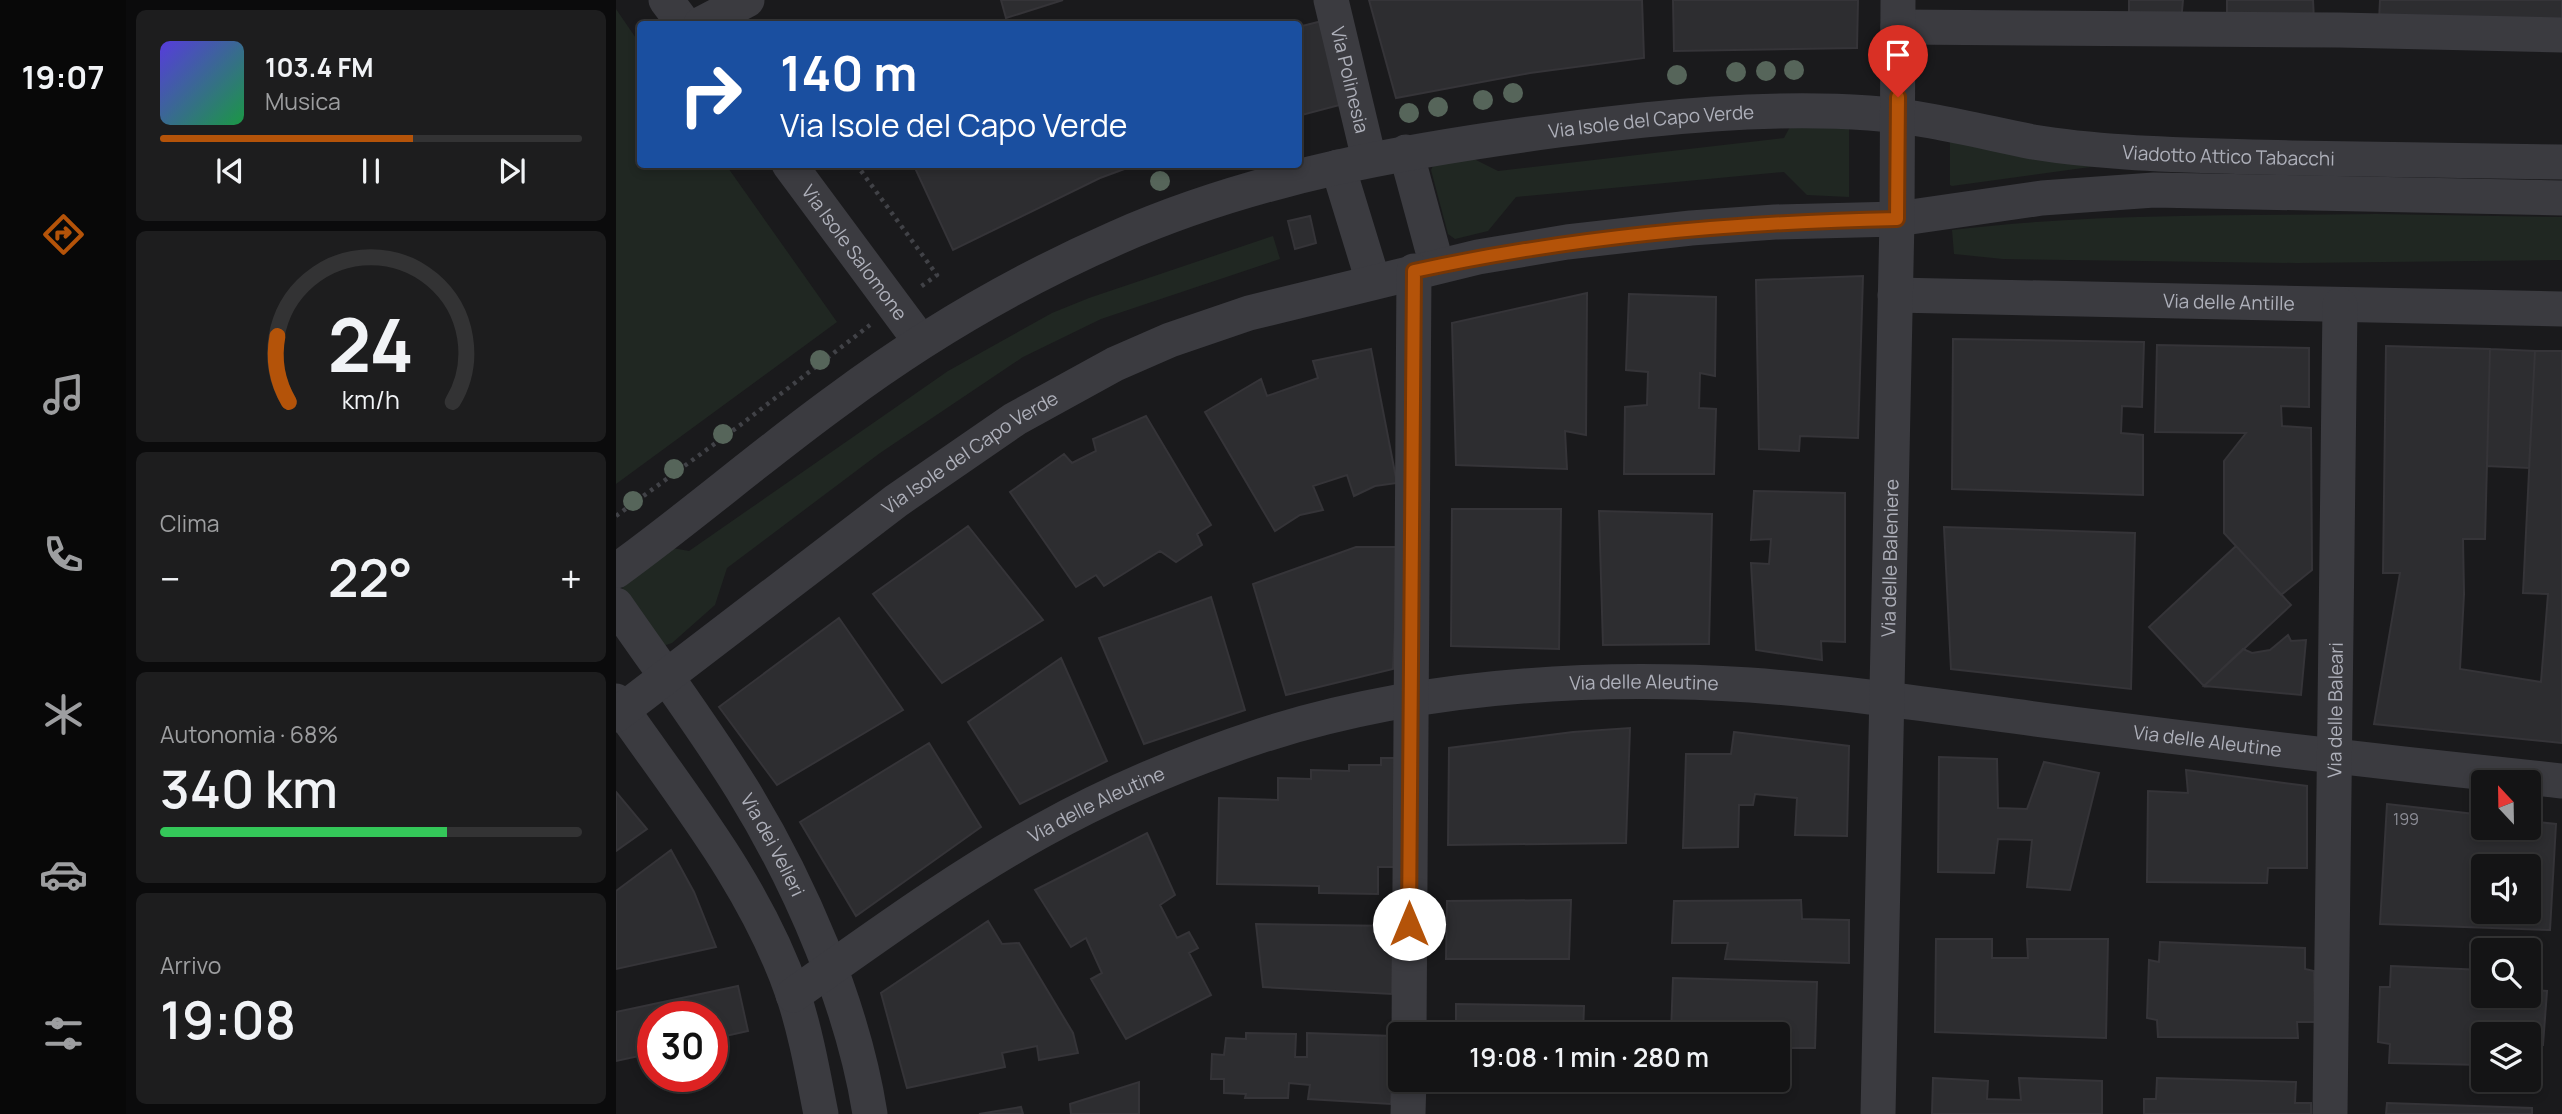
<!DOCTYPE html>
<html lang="it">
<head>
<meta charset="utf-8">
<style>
	body { margin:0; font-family:Manrope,sans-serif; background:#1d1d1e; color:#f1f3f6; height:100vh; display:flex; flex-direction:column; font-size:26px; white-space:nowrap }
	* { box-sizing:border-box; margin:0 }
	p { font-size:23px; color:#9d9ea0 }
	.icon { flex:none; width:38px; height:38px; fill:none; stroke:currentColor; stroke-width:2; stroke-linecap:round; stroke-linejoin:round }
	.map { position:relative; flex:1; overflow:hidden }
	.sheet { display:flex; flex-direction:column; gap:10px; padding:10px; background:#0b0b0c; width:490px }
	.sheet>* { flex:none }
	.guide { position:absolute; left:21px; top:21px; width:665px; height:147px; border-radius:7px; box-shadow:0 4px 10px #0003,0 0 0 2px #333334; background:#1a4fa0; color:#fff; overflow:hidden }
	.needle { width:46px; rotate:338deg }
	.tools { position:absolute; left:1855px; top:770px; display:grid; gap:14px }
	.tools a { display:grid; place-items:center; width:70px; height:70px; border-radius:7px; background:#141415; box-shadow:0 4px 10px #0003,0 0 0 2px #333334; font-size:35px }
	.speed { position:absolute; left:21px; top:1001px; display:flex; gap:14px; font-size:35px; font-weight:700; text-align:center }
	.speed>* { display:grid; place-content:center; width:91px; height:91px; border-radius:50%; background:#141415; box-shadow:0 4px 10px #0003,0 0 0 2px #333334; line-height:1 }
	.speed .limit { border:10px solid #d22; background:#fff; color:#111 }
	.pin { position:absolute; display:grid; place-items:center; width:60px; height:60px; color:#fff; margin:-72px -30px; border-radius:50% 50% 50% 0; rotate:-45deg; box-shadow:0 0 7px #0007 }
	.pin .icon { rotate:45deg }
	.me { position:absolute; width:77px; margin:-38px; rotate:0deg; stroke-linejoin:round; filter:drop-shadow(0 0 5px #0008) }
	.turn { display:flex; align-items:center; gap:24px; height:147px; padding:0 28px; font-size:32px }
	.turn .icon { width:91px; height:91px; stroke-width:2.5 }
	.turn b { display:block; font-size:49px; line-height:60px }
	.big { font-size:52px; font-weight:600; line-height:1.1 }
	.sheet .card { flex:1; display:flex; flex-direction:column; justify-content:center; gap:10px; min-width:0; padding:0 24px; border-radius:10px; background:#1d1d1e }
	.sheet .dial { align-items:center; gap:0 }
	.dial svg { height:182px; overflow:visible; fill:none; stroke:#333334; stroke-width:7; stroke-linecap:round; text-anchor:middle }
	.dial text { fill:#f1f3f6; stroke:none }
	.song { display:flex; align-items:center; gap:21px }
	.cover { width:84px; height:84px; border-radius:10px; background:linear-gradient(135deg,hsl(250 70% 55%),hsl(140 70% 35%)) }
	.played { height:7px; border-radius:4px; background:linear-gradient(90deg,#b45309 60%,#333334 60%) }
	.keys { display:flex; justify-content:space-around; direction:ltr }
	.heat { display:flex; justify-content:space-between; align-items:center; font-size:38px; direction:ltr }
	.charge { height:10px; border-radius:5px; background:linear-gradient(90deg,#34c759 68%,#333334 0) }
	.trip { position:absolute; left:772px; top:1022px; width:402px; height:70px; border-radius:7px; background:#141415; box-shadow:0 4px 10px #0003,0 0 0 2px #333334; font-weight:600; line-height:70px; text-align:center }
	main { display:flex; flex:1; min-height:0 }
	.tab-bar { display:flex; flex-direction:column; width:126px; justify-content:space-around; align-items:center; background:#080808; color:#9d9ea0 }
	.tab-bar .icon { width:49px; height:49px }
	.tab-bar .selected { color:#b45309 }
	.tab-bar b { font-size:32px; color:#f1f3f6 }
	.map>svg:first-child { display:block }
</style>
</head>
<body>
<main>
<nav class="tab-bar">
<b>19:07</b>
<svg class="icon selected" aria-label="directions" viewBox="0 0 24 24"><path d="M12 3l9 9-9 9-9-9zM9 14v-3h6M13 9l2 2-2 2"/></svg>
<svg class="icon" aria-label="music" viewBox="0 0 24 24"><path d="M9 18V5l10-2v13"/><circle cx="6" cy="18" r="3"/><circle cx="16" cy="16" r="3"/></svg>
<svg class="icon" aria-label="phone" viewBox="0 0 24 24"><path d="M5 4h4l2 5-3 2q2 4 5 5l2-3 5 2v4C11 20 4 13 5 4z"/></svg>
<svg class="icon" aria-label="climate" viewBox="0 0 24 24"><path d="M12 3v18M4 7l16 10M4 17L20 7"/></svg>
<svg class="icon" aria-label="car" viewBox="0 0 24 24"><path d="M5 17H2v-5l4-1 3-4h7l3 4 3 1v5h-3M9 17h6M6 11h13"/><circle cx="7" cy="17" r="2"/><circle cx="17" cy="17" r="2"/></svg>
<svg class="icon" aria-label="filters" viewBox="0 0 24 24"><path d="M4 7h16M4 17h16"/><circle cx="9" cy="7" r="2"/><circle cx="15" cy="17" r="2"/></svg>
</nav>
<section class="sheet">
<div class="card">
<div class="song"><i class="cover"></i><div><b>103.4 FM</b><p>Musica</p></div></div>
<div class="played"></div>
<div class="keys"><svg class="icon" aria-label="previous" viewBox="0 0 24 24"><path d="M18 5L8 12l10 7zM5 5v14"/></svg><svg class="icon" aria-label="pause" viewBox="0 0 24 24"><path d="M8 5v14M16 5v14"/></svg><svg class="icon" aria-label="next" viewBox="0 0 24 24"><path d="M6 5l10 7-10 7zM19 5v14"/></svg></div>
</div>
<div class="card dial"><svg viewBox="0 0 100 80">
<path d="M14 69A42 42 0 1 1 86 69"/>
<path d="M14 69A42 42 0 0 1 9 40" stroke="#b45309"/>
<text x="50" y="56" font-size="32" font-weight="700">24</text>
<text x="50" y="72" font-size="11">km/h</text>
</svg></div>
<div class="card"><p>Clima</p>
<div class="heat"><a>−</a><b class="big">22°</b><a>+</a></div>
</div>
<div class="card"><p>Autonomia · 68%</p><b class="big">340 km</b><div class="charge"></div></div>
<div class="card"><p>Arrivo</p><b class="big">19:08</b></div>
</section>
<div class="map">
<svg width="1946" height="1114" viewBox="0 0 1946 1114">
	<rect width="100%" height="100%" fill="#1a1a1c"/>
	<path fill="#202722" d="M 0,9 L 24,44 L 24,164 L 110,165 L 221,322 L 0,484 Z
		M 1178,119 L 1233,121 L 1233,197 L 1191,195 L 1168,172 L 900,197 L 872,231 L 839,239 L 832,234 L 815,170 L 819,162 L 850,155 L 882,171 L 1168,138 Z
		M 1334,137 L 1496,164 L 1336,186 L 1334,185 Z
		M 1760,214 L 1946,217 L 1946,260 L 1681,263 L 1387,259 L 1338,254 L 1336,230 C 1477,213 1618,216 1760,214 Z
		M 657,236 L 664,259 L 485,319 L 407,357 L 264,453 L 111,568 L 99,605 L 56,643 L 47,646 L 7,590 L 5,583 L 51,547 L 73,551 L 332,371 L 436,313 L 473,298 Z"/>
	<path fill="#2d2d30" stroke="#353438" stroke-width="2" fill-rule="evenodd" d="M 385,0 L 447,0 L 390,18 Z
		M 753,0 L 1026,0 L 1028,58 L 914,73 L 780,98 Z
		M 1057,0 L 1242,0 L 1241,48 L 1058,51 Z
		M 1513,0 L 1567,0 L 1565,22 L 1513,20 Z
		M 1611,0 L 1697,0 L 1698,21 L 1611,19 Z
		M 1764,0 L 1946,0 L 1946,25 L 1763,21 Z
		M 710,20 L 731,103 L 682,116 L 682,27 Z
		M 307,164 L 522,164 L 484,178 L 337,250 L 299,168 Z
		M 694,216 L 700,243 L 679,249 L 672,221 Z
		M 1247,276 L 1242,438 L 1184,436 L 1183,451 L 1143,449 L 1140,280 Z
		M 971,293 L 970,435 L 949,431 L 951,469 L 840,465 L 836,323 Z
		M 1013,294 L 1100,297 L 1099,376 L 1084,373 L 1083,408 L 1100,409 L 1098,474 L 1008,474 L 1009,407 L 1031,405 L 1032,372 L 1010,370 Z
		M 1337,339 L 1528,342 L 1526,407 L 1506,406 L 1505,433 L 1527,435 L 1527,495 L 1336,489 Z
		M 1541,345 L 1693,348 L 1693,407 L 1665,406 L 1666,426 L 1695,428 L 1696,570 L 1665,595 L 1608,533 L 1608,461 L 1630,433 L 1539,432 Z
		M 1770,346 L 1874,349 L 1869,539 L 1847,539 L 1848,594 L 1844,669 L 1925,682 L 1932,594 L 1907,593 L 1919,351 L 1946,351 L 1946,743 L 1758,724 L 1784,573 L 1767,573 Z
		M 755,349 L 781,483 L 759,486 L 738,496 L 731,475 L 697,486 L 707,510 L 684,515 L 659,531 L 589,412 L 645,379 L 651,396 L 702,378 L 697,361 Z
		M 1874,349 L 1919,351 L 1913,468 L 1871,466 Z
		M 530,416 L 595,525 L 581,534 L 586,545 L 560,562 L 544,551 L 488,586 L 480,575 L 460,587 L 394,492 L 448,454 L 456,463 L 480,451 L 477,439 Z
		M 1138,491 L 1229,493 L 1229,642 L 1205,641 L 1206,660 L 1140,650 L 1135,563 L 1153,564 L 1155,539 L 1135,540 Z
		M 836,509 L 945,509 L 943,649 L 835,646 Z
		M 983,511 L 1096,514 L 1093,644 L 987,645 Z
		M 352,526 L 427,620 L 326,683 L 257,594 Z
		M 1328,527 L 1519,533 L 1515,689 L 1335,669 Z
		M 1620,546 L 1675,605 L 1588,686 L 1533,627 Z
		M 740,547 L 783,547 L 777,669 L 670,695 L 637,584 Z
		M 595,597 L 629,710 L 528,744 L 483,638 Z
		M 223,618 L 287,710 L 161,785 L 103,707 Z
		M 1672,635 L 1675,641 L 1690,640 L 1685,695 L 1588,686 L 1627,649 L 1636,653 L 1654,650 Z
		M 445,658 L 491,761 L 404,804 L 352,722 Z
		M 1014,728 L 1010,843 L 832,845 L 833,748 L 957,732 Z
		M 1118,732 L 1233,746 L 1231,836 L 1179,835 L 1181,798 L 1139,794 L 1137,805 L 1123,805 L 1122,847 L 1067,848 L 1070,754 L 1115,754 Z
		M 313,743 L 365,827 L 240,916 L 184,822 Z
		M 1323,757 L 1381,759 L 1382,808 L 1411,809 L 1428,762 L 1483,773 L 1454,890 L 1411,887 L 1416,840 L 1382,839 L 1378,873 L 1322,872 Z
		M 765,758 L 782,758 L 780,867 L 762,867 L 762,894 L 703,893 L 703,886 L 601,884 L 603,798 L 662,800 L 662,778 L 695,779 L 695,770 L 733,771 L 733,765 L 765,765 Z
		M 1570,770 L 1691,786 L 1691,868 L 1652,868 L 1651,883 L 1531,882 L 1532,791 L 1572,793 Z
		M 0,792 L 31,829 L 0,851 Z
		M 1771,804 L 1867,815 L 1867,828 L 1913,828 L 1913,821 L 1940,824 L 1934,930 L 1764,924 ZM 1867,866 L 1913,866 L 1913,912 L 1867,912 Z
		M 531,833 L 559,895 L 544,905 L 561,938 L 573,932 L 582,948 L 573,953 L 595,995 L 510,1039 L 475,979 L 486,973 L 470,938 L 455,947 L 419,890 Z
		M 55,850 L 78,892 L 100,947 L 0,969 L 0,891 Z
		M 955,900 L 953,959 L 830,959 L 831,901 Z
		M 1185,900 L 1186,919 L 1233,920 L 1233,963 L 1109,959 L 1112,943 L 1056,943 L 1058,901 Z
		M 372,921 L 386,944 L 403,943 L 457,1033 L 462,1053 L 423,1060 L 421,1046 L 386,1053 L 389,1067 L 291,1088 L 265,993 Z
		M 640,924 L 777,926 L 776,994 L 647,987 Z
		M 1320,939 L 1376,939 L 1376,958 L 1412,958 L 1411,939 L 1492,939 L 1490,1038 L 1319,1032 Z
		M 1544,942 L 1689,948 L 1689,969 L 1698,971 L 1699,1022 L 1681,1022 L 1682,1038 L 1542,1037 L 1541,1020 L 1531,1018 L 1533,960 L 1543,962 Z
		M 1775,966 L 1867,970 L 1867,996 L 1913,996 L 1913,971 L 1919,972 L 1919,990 L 1931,991 L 1927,1045 L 1917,1044 L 1916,1066 L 1913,1066 L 1913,1034 L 1867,1034 L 1867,1065 L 1773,1063 L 1774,1044 L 1762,1042 L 1764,987 L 1774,987 Z
		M 1057,978 L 1201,982 L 1199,1048 L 1162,1048 L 1162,1034 L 1055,1034 Z
		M 122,986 L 132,1031 L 96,1039 L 96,1017 L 37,1017 L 37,1053 L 0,1061 L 0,1012 Z
		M 840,1004 L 968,1006 L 967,1034 L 840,1034 Z
		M 630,1033 L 680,1034 L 679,1057 L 691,1057 L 691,1033 L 777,1036 L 775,1104 L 692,1099 L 694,1085 L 673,1083 L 672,1098 L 629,1098 L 630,1094 L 608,1093 L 608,1079 L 595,1079 L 596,1054 L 608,1055 L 610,1038 L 630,1039 Z
		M 1317,1078 L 1372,1081 L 1371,1099 L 1405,1100 L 1403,1078 L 1486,1081 L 1486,1114 L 1316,1114 Z
		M 1541,1078 L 1680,1082 L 1679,1103 L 1695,1103 L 1695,1114 L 1528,1114 L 1528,1099 L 1540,1099 Z
		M 523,1082 L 523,1114 L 455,1114 L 454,1104 Z
		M 1771,1103 L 1916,1108 L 1916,1114 L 1770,1114 Z
		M 405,1107 L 407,1114 L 363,1114 Z"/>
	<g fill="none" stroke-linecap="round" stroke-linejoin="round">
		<path stroke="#414247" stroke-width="4.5" stroke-dasharray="3.5 5" stroke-linecap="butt" d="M 240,164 L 321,275 L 303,288
			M 0,516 L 123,426 L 254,325"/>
		<g stroke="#3b3b40" stroke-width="35">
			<path d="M 50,0 L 68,24"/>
			<path id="s1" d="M 715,0 L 753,159"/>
			<path d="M 85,24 L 131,0"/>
			<path d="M 1282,27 L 1723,30 L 1946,35"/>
			<path d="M 790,152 L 821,266"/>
			<path id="s2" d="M 173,164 L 305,342"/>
			<path d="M 722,167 L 757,281"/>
			<path id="s3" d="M 1279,295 L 1946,309"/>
			<path id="s4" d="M 0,571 C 76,516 146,455 222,400 C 308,336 402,281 500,238 C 640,176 792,150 943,130 C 1045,117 1149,106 1253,113 C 1309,117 1362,131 1417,142 C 1447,147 1479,150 1510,152 C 1565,156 1620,156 1676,158 C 1766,159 1856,161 1946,162"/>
			<path id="s5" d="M 0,605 C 42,666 87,726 126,789 C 184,883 237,1005 254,1114"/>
			<path d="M 0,701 C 65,795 139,884 177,994 C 190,1033 197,1074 205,1114"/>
			<path id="s6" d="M 0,715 L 280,501 L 399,419 L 499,364 L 554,340 L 633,313 L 862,257 L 951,242 L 1075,228 L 1159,222 L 1281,219 L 1426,198 L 1538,190 L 1946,198"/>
			<path id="s7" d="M 177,995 C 258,938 338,879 425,831 C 495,792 571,760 647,735 C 804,685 970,675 1134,685 C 1242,693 1349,710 1457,724 C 1620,745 1783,764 1946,781"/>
			<path d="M 793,1034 L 798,271"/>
			<path d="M 792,1114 L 793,1080"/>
			<path id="s8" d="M 1262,1114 L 1281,219 L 1282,0"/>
			<path id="s9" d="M 1714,1114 L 1724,305"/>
		</g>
	</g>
	<g fill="#56655a">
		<circle cx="1178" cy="70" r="10"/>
		<circle cx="1150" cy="71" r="10"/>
		<circle cx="1120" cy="72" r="10"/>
		<circle cx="1061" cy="75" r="10"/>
		<circle cx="897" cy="93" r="10"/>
		<circle cx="867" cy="100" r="10"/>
		<circle cx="822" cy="107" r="10"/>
		<circle cx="793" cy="113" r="10"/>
		<circle cx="544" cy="181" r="10"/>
		<circle cx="204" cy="360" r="10"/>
		<circle cx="107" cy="434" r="10"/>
		<circle cx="58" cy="469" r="10"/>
		<circle cx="17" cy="501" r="10"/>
	</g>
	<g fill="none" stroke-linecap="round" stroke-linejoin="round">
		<defs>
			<path id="route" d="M 793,924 L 798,271 C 958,236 1118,222 1281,219 L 1282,97"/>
		</defs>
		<use href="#route" stroke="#753606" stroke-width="18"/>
		<use href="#route" stroke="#b45309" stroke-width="12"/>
	</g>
	<g text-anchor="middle" stroke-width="7" stroke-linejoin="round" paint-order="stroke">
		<g font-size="16" fill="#8d8e97">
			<text x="1790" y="825">199</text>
		</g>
		<g font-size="19" fill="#aeb0ba" stroke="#151517">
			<text dy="7" stroke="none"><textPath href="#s1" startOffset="82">Via Polinesia</textPath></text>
			<text dy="7" stroke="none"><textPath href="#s4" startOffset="1153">Via Isole del Capo Verde</textPath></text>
			<text dy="7" stroke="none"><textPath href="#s4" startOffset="1734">Viadotto Attico Tabacchi</textPath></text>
			<text dy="7" stroke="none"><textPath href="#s2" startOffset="110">Via Isole Salomone</textPath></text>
			<text dy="7" stroke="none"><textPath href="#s3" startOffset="334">Via delle Antille</textPath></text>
			<text dy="7" stroke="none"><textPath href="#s6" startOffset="441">Via Isole del Capo Verde</textPath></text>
			<text dy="7" stroke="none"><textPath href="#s8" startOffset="556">Via delle Baleniere</textPath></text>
			<text dy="7" stroke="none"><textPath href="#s7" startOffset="926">Via delle Aleutine</textPath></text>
			<text dy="7" stroke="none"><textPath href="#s9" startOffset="404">Via delle Baleari</textPath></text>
			<text dy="7" stroke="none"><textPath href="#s7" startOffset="1493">Via delle Aleutine</textPath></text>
			<text dy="7" stroke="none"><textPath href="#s7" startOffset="359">Via delle Aleutine</textPath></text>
			<text dy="7" stroke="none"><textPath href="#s5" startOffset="287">Via dei Velieri</textPath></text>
		</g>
	</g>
</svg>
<div class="tools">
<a><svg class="needle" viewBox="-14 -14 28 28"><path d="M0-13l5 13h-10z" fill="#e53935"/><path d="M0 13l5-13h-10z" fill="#9d9ea0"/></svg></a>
<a><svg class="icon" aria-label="sound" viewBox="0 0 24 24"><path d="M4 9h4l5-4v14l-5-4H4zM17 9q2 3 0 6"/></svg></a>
<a><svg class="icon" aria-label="search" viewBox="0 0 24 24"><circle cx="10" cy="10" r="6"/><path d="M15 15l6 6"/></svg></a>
<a><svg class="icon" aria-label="layers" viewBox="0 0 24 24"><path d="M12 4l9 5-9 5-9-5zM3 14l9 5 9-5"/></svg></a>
</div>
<div class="speed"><div class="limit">30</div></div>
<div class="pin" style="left:1282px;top:97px;background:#d93025"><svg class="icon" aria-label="arrive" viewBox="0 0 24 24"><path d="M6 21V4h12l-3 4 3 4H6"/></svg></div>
<svg class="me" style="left:793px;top:924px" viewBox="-20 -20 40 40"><circle r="19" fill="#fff"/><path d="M0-13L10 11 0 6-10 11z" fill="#b45309"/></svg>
<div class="trip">19:08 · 1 min · 280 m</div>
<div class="guide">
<div class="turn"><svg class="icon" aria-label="right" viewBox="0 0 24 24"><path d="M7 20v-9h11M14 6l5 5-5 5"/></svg><div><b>140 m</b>Via Isole del Capo Verde</div></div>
</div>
</div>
</main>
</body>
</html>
